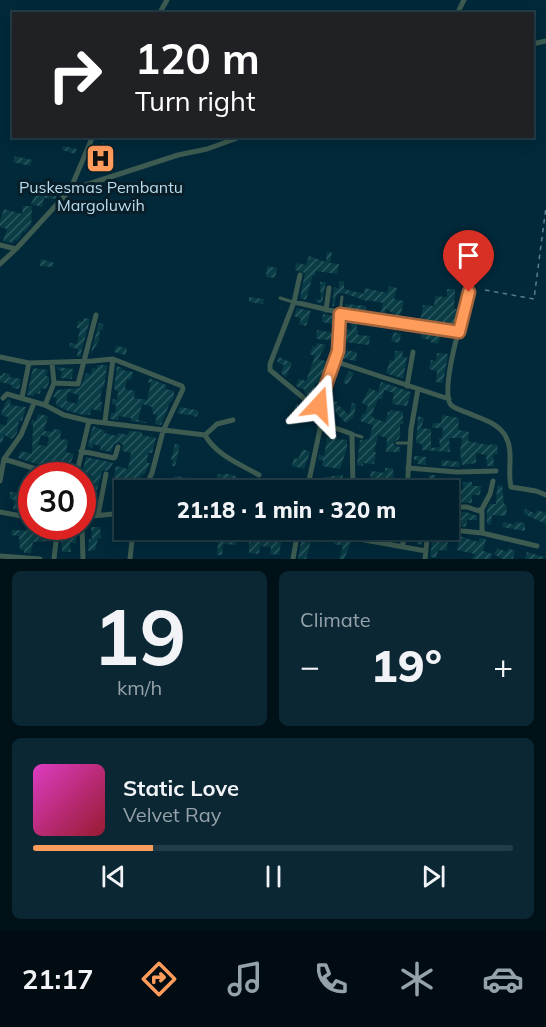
<!DOCTYPE html>
<html lang="en">
<head>
<meta charset="utf-8">
<style>
	body { margin:0; font-family:Mulish,sans-serif; background:#0b2734; color:#f1f3f6; height:100vh; display:flex; flex-direction:column; font-size:22px; white-space:nowrap }
	* { box-sizing:border-box; margin:0 }
	p { font-size:20px; color:#96a2a9 }
	.icon { flex:none; width:33px; height:33px; fill:none; stroke:currentColor; stroke-width:2; stroke-linecap:round; stroke-linejoin:round }
	.map { position:relative; height:559px; overflow:hidden }
	.side { display:flex; flex-direction:column; gap:12px; padding:12px; background:#011118; flex:1 }
	.side>* { flex:none }
	.hud { position:absolute; left:12px; top:12px; width:522px; height:126px; border-radius:0px; box-shadow:0 3px 15px #0003,0 0 0 2px #233d48; background:#202124; color:#fff; overflow:hidden }
	.speed { position:absolute; left:18px; top:462px; display:flex; gap:12px; font-size:30px; font-weight:700; text-align:center }
	.speed>* { display:grid; place-content:center; width:78px; height:78px; border-radius:50%; background:#011f2c; box-shadow:0 3px 15px #0003,0 0 0 2px #233d48; line-height:1 }
	.speed .limit { border:9px solid #d22; background:#fff; color:#111 }
	.pin { position:absolute; display:grid; place-items:center; width:51px; height:51px; color:#fff; margin:-62px -26px; border-radius:50% 50% 50% 0; rotate:-45deg; box-shadow:0 0 6px #0007 }
	.pin .icon { rotate:45deg }
	.me { position:absolute; width:66px; margin:-33px; rotate:19deg; stroke-linejoin:round; filter:drop-shadow(0 0 4px #0008) }
	.turn { display:flex; align-items:center; gap:21px; height:126px; padding:0 24px; font-size:27px }
	.turn .icon { width:78px; height:78px; stroke-width:2.5 }
	.turn b { display:block; font-size:42px; line-height:51px }
	.big { font-size:45px; font-weight:800; line-height:1.1 }
	.side .widget { flex:1; display:flex; flex-direction:column; justify-content:center; gap:9px; min-width:0; padding:0 21px; border-radius:9px; background:#0b2734 }
	.side .dial { align-items:center; gap:0 }
	.dial b { font-size:78px; line-height:1 }
	.song { display:flex; align-items:center; gap:18px }
	.cover { width:72px; height:72px; border-radius:9px; background:linear-gradient(135deg,hsl(310 70% 55%),hsl(350 70% 35%)) }
	.played { height:6px; border-radius:3px; background:linear-gradient(90deg,#ff9b5b 25%,#233d48 25%) }
	.keys { display:flex; justify-content:space-around; direction:ltr }
	.heat { display:flex; justify-content:space-between; align-items:center; font-size:33px; direction:ltr }
	.side .tiles { flex:1; display:grid; gap:12px; grid-template-columns:1fr 1fr }
	.widget:last-child { grid-column:span 2 }
	.trip { position:absolute; left:114px; top:480px; width:345px; height:60px; border-radius:0px; background:#011f2c; box-shadow:0 3px 15px #0003,0 0 0 2px #233d48; font-weight:800; line-height:60px; text-align:center }
	.menu { display:flex; height:96px; justify-content:space-around; align-items:center; background:#000c12; color:#96a2a9 }
	.menu .icon { width:42px; height:42px }
	.menu .selected { color:#ff9b5b }
	.menu b { font-size:27px; color:#f1f3f6 }
	.map>svg:first-child { display:block }
</style>
</head>
<body>
<div class="map">
<svg width="546" height="559" viewBox="0 0 546 559">
	<defs>
		<pattern id="building-hatch" width="6" height="6" patternUnits="userSpaceOnUse" patternTransform="scale(1.5)"><rect width="6" height="6" fill="#093c45"/><path d="M-1 1l2-2M0 6l6-6M5 7l2-2" fill="none" stroke="#2b5860"/></pattern>
	</defs>
	<rect width="100%" height="100%" fill="#01293a"/>
	<path fill="url(#building-hatch)" fill-rule="evenodd" d="M 102,142 L 109,146 L 101,167 L 95,164 L 102,149 L 100,148 Z
		M 63,146 L 77,149 L 75,154 L 62,150 Z
		M 15,156 L 32,160 L 30,166 L 13,162 Z
		M 46,185 L 57,187 L 56,199 L 44,198 L 42,207 L 31,204 L 37,192 L 45,194 Z
		M 23,206 L 32,206 L 31,225 L 25,232 L 23,231 L 21,236 L 17,241 L 14,240 L 13,243 L 3,241 L 7,229 L 0,227 L 0,221 L 4,209 L 22,214 Z
		M 327,252 L 332,252 L 330,263 L 339,264 L 337,274 L 316,271 L 315,276 L 313,275 L 306,300 L 300,298 L 305,273 L 295,270 L 296,263 L 306,265 L 309,256 L 326,262 Z
		M 41,259 L 54,263 L 53,267 L 40,266 Z
		M 267,266 L 277,268 L 275,278 L 266,277 Z
		M 344,281 L 344,289 L 364,294 L 365,288 L 387,293 L 389,286 L 397,288 L 394,299 L 404,301 L 400,317 L 386,309 L 385,317 L 380,316 L 383,303 L 367,300 L 367,301 L 343,293 L 337,294 L 334,306 L 332,306 L 334,287 L 339,289 L 339,282 Z
		M 320,282 L 326,282 L 322,303 L 316,302 L 316,299 L 321,300 Z
		M 447,289 L 455,289 L 454,309 L 459,309 L 455,326 L 415,321 L 416,318 L 421,318 L 423,305 L 434,306 L 435,296 L 447,297 Z
		M 249,297 L 264,299 L 263,304 L 249,302 Z
		M 345,304 L 366,306 L 365,313 L 345,309 Z
		M 297,308 L 311,311 L 306,326 L 299,324 L 301,319 L 294,316 Z
		M 323,314 L 335,316 L 333,324 L 322,322 Z
		M 84,318 L 90,319 L 80,357 L 77,357 L 78,349 L 69,347 L 70,343 L 77,344 L 80,329 L 77,328 L 78,321 L 83,322 Z
		M 352,320 L 358,322 L 356,330 L 358,330 L 358,335 L 370,336 L 369,345 L 344,342 L 344,329 L 351,330 Z
		M 99,323 L 104,324 L 102,330 L 100,329 L 99,340 L 90,356 Z
		M 317,330 L 334,333 L 332,340 L 317,339 L 316,337 Z
		M 394,332 L 401,334 L 399,343 L 391,341 Z
		M 422,332 L 441,335 L 438,344 L 430,342 L 431,340 L 421,338 Z
		M 317,343 L 326,345 L 318,359 L 328,362 L 321,384 L 316,383 L 310,398 L 304,392 L 305,390 L 296,386 L 299,379 L 306,381 L 315,356 L 310,354 L 313,346 L 316,347 Z
		M 116,346 L 127,348 L 126,355 L 114,352 Z
		M 343,350 L 357,352 L 356,361 L 340,358 Z
		M 395,351 L 403,351 L 402,357 L 407,357 L 403,379 L 386,373 L 390,360 L 394,361 Z
		M 437,353 L 448,354 L 443,383 L 436,382 L 437,371 L 429,369 L 431,360 L 436,361 Z
		M 279,357 L 292,363 L 286,377 L 281,373 L 284,365 L 277,362 Z
		M 97,365 L 107,365 L 104,388 L 102,387 L 100,402 L 102,402 L 101,411 L 91,409 L 90,415 L 79,414 L 66,410 L 56,405 L 57,398 L 53,397 L 57,390 L 80,388 L 86,373 L 91,374 L 92,368 L 97,369 ZM 68,392 L 79,395 L 77,404 L 66,401 Z
		M 117,366 L 122,368 L 122,370 L 133,372 L 131,380 L 127,379 L 125,389 L 135,391 L 134,398 L 147,400 L 151,383 L 148,382 L 149,378 L 166,385 L 166,389 L 174,391 L 174,397 L 171,402 L 170,402 L 161,425 L 155,424 L 157,415 L 153,414 L 152,407 L 142,404 L 138,420 L 148,423 L 131,421 L 131,418 L 119,416 L 118,420 L 110,419 L 111,413 L 115,413 L 116,405 L 112,404 L 113,399 L 117,400 L 118,391 L 115,390 L 114,387 Z
		M 57,367 L 73,369 L 72,379 L 60,378 L 62,371 L 58,370 Z
		M 33,368 L 48,370 L 46,376 L 49,377 L 49,382 L 46,389 L 41,388 L 40,394 L 35,393 L 34,396 L 27,395 Z
		M 349,371 L 354,373 L 347,385 L 343,382 Z
		M 3,373 L 10,374 L 9,377 L 21,379 L 19,389 L 12,388 L 12,385 L 0,382 L 0,375 L 2,376 Z
		M 381,382 L 411,392 L 407,406 L 392,404 L 394,393 L 384,390 L 382,399 L 378,399 L 371,416 L 374,417 L 373,418 L 385,422 L 388,412 L 390,412 L 391,410 L 403,412 L 403,424 L 400,424 L 400,435 L 399,439 L 393,442 L 395,446 L 400,447 L 400,452 L 386,452 L 387,438 L 378,435 L 374,452 L 376,452 L 374,464 L 363,463 L 363,466 L 357,465 L 360,440 L 369,439 L 373,425 L 360,421 L 363,413 L 365,414 L 368,406 L 362,403 L 369,388 L 378,392 Z
		M 8,399 L 11,400 L 10,405 L 26,407 L 22,421 L 19,420 L 17,433 L 12,439 L 4,435 L 2,443 L 0,443 L 0,424 L 6,426 L 8,417 L 1,415 L 5,403 Z
		M 332,400 L 338,402 L 337,404 L 349,415 L 352,403 L 356,404 L 354,416 L 346,423 L 335,412 L 336,411 L 329,408 Z
		M 297,404 L 308,411 L 303,420 L 291,415 Z
		M 180,407 L 196,410 L 199,412 L 196,417 L 188,414 L 188,415 L 177,413 Z
		M 38,414 L 48,416 L 44,431 L 53,432 L 53,429 L 61,430 L 60,439 L 68,440 L 66,452 L 74,454 L 70,465 L 65,463 L 62,471 L 49,470 L 47,476 L 43,476 L 43,466 L 18,458 L 21,451 L 32,454 L 33,425 L 31,424 L 32,420 L 36,421 ZM 41,435 L 49,437 L 47,446 L 38,445 Z
		M 442,415 L 459,418 L 458,430 L 469,432 L 468,441 L 488,445 L 497,444 L 498,454 L 493,454 L 494,466 L 487,466 L 486,455 L 476,453 L 476,463 L 462,465 L 460,452 L 462,438 L 449,438 L 450,452 L 422,450 L 422,444 L 416,443 L 418,416 L 424,418 L 421,428 L 431,429 L 431,448 L 440,447 L 439,438 L 442,438 L 443,428 L 432,428 L 433,423 L 441,423 Z
		M 93,426 L 105,431 L 104,433 L 117,436 L 118,433 L 128,435 L 129,431 L 142,432 L 142,435 L 156,438 L 152,453 L 148,453 L 147,463 L 150,463 L 144,475 L 141,475 L 139,490 L 133,490 L 134,488 L 122,485 L 121,491 L 112,489 L 116,466 L 128,469 L 131,453 L 122,451 L 123,445 L 119,442 L 114,444 L 111,452 L 100,450 L 101,446 L 93,444 L 92,448 L 88,446 Z
		M 327,438 L 347,440 L 347,448 L 340,469 L 322,466 L 323,460 L 318,460 L 319,455 L 324,456 Z
		M 175,444 L 180,445 L 175,466 L 172,466 L 173,460 L 171,460 Z
		M 303,449 L 310,452 L 304,469 L 292,466 L 294,458 L 298,459 Z
		M 414,456 L 426,457 L 426,465 L 418,464 L 418,461 L 414,460 Z
		M 86,457 L 113,463 L 109,470 L 102,471 L 96,495 L 87,494 L 92,476 L 82,473 Z
		M 442,460 L 460,462 L 459,467 L 441,466 Z
		M 385,468 L 393,468 L 394,482 L 397,482 L 397,485 L 402,483 L 402,490 L 382,490 L 380,480 L 370,479 L 371,471 L 385,473 Z
		M 224,473 L 236,476 L 235,484 L 229,484 L 228,490 L 221,490 L 222,480 L 217,479 L 218,474 L 224,475 Z
		M 27,474 L 32,474 L 29,496 L 32,496 L 32,504 L 22,502 L 20,511 L 13,509 L 14,500 L 10,499 L 10,492 L 23,493 L 24,486 L 27,486 Z
		M 343,475 L 342,490 L 325,490 L 324,477 Z
		M 429,475 L 435,475 L 435,479 L 443,478 L 444,486 L 437,487 L 438,490 L 430,490 L 429,485 L 419,485 L 419,480 L 429,479 Z
		M 174,476 L 190,478 L 189,486 L 173,484 Z
		M 463,482 L 472,482 L 472,486 L 481,486 L 480,495 L 472,495 L 472,503 L 452,502 L 452,490 L 463,490 Z
		M 502,485 L 504,504 L 507,505 L 506,516 L 492,515 L 491,525 L 487,524 L 487,510 L 490,504 L 496,504 L 497,486 Z
		M 85,498 L 96,500 L 94,511 L 83,511 Z
		M 525,509 L 536,514 L 537,510 L 546,513 L 546,524 L 524,514 Z
		M 452,512 L 466,512 L 477,516 L 477,520 L 467,520 L 466,527 L 451,525 Z
		M 504,522 L 515,525 L 515,522 L 525,523 L 525,531 L 502,527 Z
		M 67,526 L 77,527 L 76,544 L 70,542 L 71,552 L 62,552 L 61,538 Z
		M 91,527 L 100,527 L 101,538 L 98,538 L 95,550 L 88,551 L 89,539 L 92,540 Z
		M 12,530 L 48,531 L 52,534 L 51,541 L 33,542 L 31,553 L 24,553 L 24,550 L 20,550 L 19,536 L 11,535 Z
		M 226,530 L 246,530 L 245,533 L 254,534 L 254,540 L 272,542 L 273,535 L 282,537 L 279,555 L 270,554 L 271,547 L 260,546 L 259,554 L 249,553 L 249,538 L 237,536 L 236,545 L 223,544 L 222,555 L 217,555 L 218,541 L 215,540 L 215,533 L 225,535 Z
		M 411,530 L 423,530 L 422,545 L 417,544 L 418,533 L 412,534 Z
		M 303,532 L 320,537 L 318,543 L 311,541 L 306,559 L 298,559 Z
		M 433,534 L 448,536 L 447,551 L 438,550 L 436,558 L 430,557 Z
		M 460,536 L 478,542 L 480,538 L 486,539 L 483,551 L 492,554 L 490,559 L 472,559 L 475,554 L 457,550 Z
		M 334,539 L 351,542 L 344,559 L 339,559 L 343,546 L 334,544 Z
		M 497,548 L 507,552 L 508,548 L 515,551 L 513,559 L 503,559 L 494,554 Z
		M 527,552 L 544,557 L 544,559 L 525,559 Z"/>
	<g fill="none" stroke-linecap="round" stroke-linejoin="round">
		<path stroke="#597e90" stroke-width="1.5" stroke-dasharray="4.5 4.5" stroke-linecap="butt" d="M 485,290 L 534,299 L 546,207"/>
		<path stroke="#3d5b51" stroke-width="3" d="M 280,298 L 293,302
			M 340,313 L 342,297
			M 352,434 L 362,437
			M 397,443 L 410,443"/>
		<path stroke="#3d5b51" stroke-width="5" d="M 159,14 L 167,0
			M 457,14 L 464,0
			M 532,44 L 546,41
			M 70,190 L 178,155 L 207,149 L 243,136
			M 0,245 L 16,249
			M 0,264 L 16,249 L 70,190 L 93,136
			M 300,275 L 294,302 L 270,364 L 270,370 L 306,400 L 311,407 L 318,409
			M 469,292 C 464,312 439,390 451,405 C 455,409 463,411 468,413 C 482,419 499,423 506,437 C 514,452 507,471 511,487 L 536,491 L 546,495
			M 294,302 L 377,321 L 459,332
			M 326,310 L 329,288
			M 0,357 L 29,363 L 92,361 L 113,359 L 182,386 L 183,389 L 163,431 L 152,473 L 144,490
			M 334,361 L 449,399
			M 52,363 L 54,383 L 45,405 L 64,415 L 89,421 L 205,435 C 216,455 240,464 259,475
			M 54,383 L 78,384 L 96,315
			M 407,386 L 413,352
			M 22,397 L 29,363
			M 3,398 L 7,394 L 45,405
			M 105,421 L 113,359
			M 321,423 L 352,434 L 353,490
			M 205,435 L 217,424 L 233,420
			M 81,451 L 114,458 L 115,457 L 118,447
			M 4,459 L 36,469 L 38,476
			M 408,468 L 457,472 L 496,471
			M 52,476 L 62,476
			M 76,476 L 89,421
			M 0,481 L 4,459 L 21,435 L 34,403
			M 307,490 L 320,429 L 319,405 L 339,345 L 340,313
			M 407,490 L 411,429 L 418,389
			M 448,507 L 467,507 L 482,512 L 482,533
			M 479,510 L 482,509 L 490,494 L 493,481
			M 0,512 L 32,518
			M 98,515 L 106,474
			M 82,517 L 124,513
			M 50,526 L 57,532
			M 82,526 L 83,559
			M 274,530 L 298,534
			M 323,530 L 337,535 L 426,551
			M 452,530 L 482,533 L 537,546
			M 403,547 L 403,530
			M 0,556 L 40,559
			M 54,559 L 57,532 L 61,526
			M 130,559 L 133,530
			M 293,559 L 298,530
			M 425,559 L 428,530"/>
	</g>
	<g fill="none" stroke-linecap="round" stroke-linejoin="round">
		<defs>
			<path id="route" d="M 319,405 L 338,351 L 340,314 L 459,332 L 469,292"/>
		</defs>
		<use href="#route" stroke="#a6653b" stroke-width="15"/>
		<use href="#route" stroke="#ff9b5b" stroke-width="10"/>
	</g>
	<defs>
		<symbol id="hospital-square" viewBox="-11 -11 22 22"><rect x="-9" y="-9" width="18" height="18" rx="4" fill="#ff9b5b" stroke="#081e29"/><path d="M-5-5h3v3.5h4V-5h3V5h-3V1.5h-4V5h-3Z" fill="#111"/></symbol>
	</defs>
	<g fill-rule="evenodd">
		<use href="#hospital-square" x="84" y="142" width="33" height="33"/>
	</g>
	<g text-anchor="middle" stroke-width="6" stroke-linejoin="round" paint-order="stroke">
		<g font-size="16" fill="#badcef" stroke="#081e29">
			<text x="101" y="193">Puskesmas Pembantu<tspan x="101" dy="18">Margoluwih</tspan></text>
		</g>
	</g>
</svg>
<div class="speed"><div class="limit">30</div></div>
<div class="pin" style="left:469px;top:292px;background:#d93025"><svg class="icon" aria-label="arrive" viewBox="0 0 24 24"><path d="M6 21V4h12l-3 4 3 4H6"/></svg></div>
<svg class="me" style="left:319px;top:405px" viewBox="-20 -20 40 40"><path d="M0-17L14 15 0 8-14 15z" fill="#ff9b5b" stroke="#fff" stroke-width="4"/></svg>
<div class="trip">21:18 · 1 min · 320 m</div>
<div class="hud">
<div class="turn"><svg class="icon" aria-label="right" viewBox="0 0 24 24"><path d="M7 20v-9h11M14 6l5 5-5 5"/></svg><div><b>120 m</b>Turn right</div></div>
</div>
</div>
<section class="side">
<div class="tiles">
<div class="widget dial"><b>19</b><p>km/h</p></div>
<div class="widget"><p>Climate</p>
<div class="heat"><a>−</a><b class="big">19°</b><a>+</a></div>
</div>
<div class="widget">
<div class="song"><i class="cover"></i><div><b>Static Love</b><p>Velvet Ray</p></div></div>
<div class="played"></div>
<div class="keys"><svg class="icon" aria-label="previous" viewBox="0 0 24 24"><path d="M18 5L8 12l10 7zM5 5v14"/></svg><svg class="icon" aria-label="pause" viewBox="0 0 24 24"><path d="M8 5v14M16 5v14"/></svg><svg class="icon" aria-label="next" viewBox="0 0 24 24"><path d="M6 5l10 7-10 7zM19 5v14"/></svg></div>
</div>
</div>
</section>
<nav class="menu">
<b>21:17</b>
<svg class="icon selected" aria-label="directions" viewBox="0 0 24 24"><path d="M12 3l9 9-9 9-9-9zM9 14v-3h6M13 9l2 2-2 2"/></svg>
<svg class="icon" aria-label="music" viewBox="0 0 24 24"><path d="M9 18V5l10-2v13"/><circle cx="6" cy="18" r="3"/><circle cx="16" cy="16" r="3"/></svg>
<svg class="icon" aria-label="phone" viewBox="0 0 24 24"><path d="M5 4h4l2 5-3 2q2 4 5 5l2-3 5 2v4C11 20 4 13 5 4z"/></svg>
<svg class="icon" aria-label="climate" viewBox="0 0 24 24"><path d="M12 3v18M4 7l16 10M4 17L20 7"/></svg>
<svg class="icon" aria-label="car" viewBox="0 0 24 24"><path d="M5 17H2v-5l4-1 3-4h7l3 4 3 1v5h-3M9 17h6M6 11h13"/><circle cx="7" cy="17" r="2"/><circle cx="17" cy="17" r="2"/></svg>
</nav>
</body>
</html>
